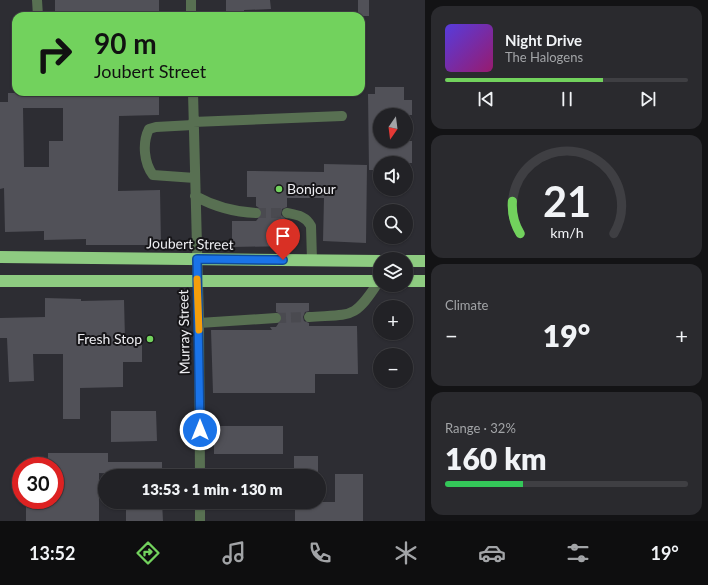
<!DOCTYPE html>
<html lang="en">
<head>
<meta charset="utf-8">
<style>
	body { margin:0; font-family:Lato,sans-serif; background:#2a2a2e; color:#f1f3f6; height:100vh; display:flex; flex-direction:column; font-size:15px; white-space:nowrap }
	* { box-sizing:border-box; margin:0 }
	p { font-size:13px; color:#a2a4a7 }
	.icon { flex:none; width:22px; height:22px; fill:none; stroke:currentColor; stroke-width:2; stroke-linecap:round; stroke-linejoin:round }
	.map { position:relative; flex:1; overflow:hidden }
	.details { display:flex; flex-direction:column; gap:6px; padding:6px; background:#131315; width:283px }
	.details>* { flex:none }
	.top-card { position:absolute; left:12px; top:12px; width:353px; height:84px; border-radius:12px; box-shadow:0 1px 3px #0004,0 0 0 1px #3f3f43; background:#72d25d; color:#111; overflow:hidden }
	.needle { width:26px; rotate:194deg }
	.controls { position:absolute; left:373px; top:108px; display:grid; gap:8px }
	.controls a { display:grid; place-items:center; width:40px; height:40px; border-radius:50%; background:#222226; box-shadow:0 1px 3px #0004,0 0 0 1px #3f3f43; font-size:20px }
	.speed { position:absolute; left:12px; top:457px; display:flex; gap:8px; font-size:20px; font-weight:700; text-align:center }
	.speed>* { display:grid; place-content:center; width:52px; height:52px; border-radius:50%; background:#222226; box-shadow:0 1px 3px #0004,0 0 0 1px #3f3f43; line-height:1 }
	.speed .limit { border:6px solid #d22; background:#fff; color:#111 }
	.pin { position:absolute; display:grid; place-items:center; width:34px; height:34px; color:#fff; margin:-41px -17px; border-radius:50% 50% 50% 0; rotate:-45deg; box-shadow:0 0 4px #0007 }
	.pin .icon { rotate:45deg }
	.me { position:absolute; width:44px; margin:-22px; rotate:0deg; stroke-linejoin:round; filter:drop-shadow(0 0 3px #0008) }
	.turn { display:flex; align-items:center; gap:14px; height:84px; padding:0 16px; font-size:18px }
	.turn .icon { width:52px; height:52px; stroke-width:2.5 }
	.turn b { display:block; font-size:28px; line-height:34px }
	.big { font-size:30px; font-weight:800; line-height:1.1 }
	.details .widget { flex:1; display:flex; flex-direction:column; justify-content:center; gap:6px; min-width:0; padding:0 14px; border-radius:12px; background:#2a2a2e }
	.details .dial { align-items:center; gap:0 }
	.dial svg { height:104px; overflow:visible; fill:none; stroke:#3f3f43; stroke-width:7; stroke-linecap:round; text-anchor:middle }
	.dial text { fill:#f1f3f6; stroke:none }
	.song { display:flex; align-items:center; gap:12px }
	.cover { width:48px; height:48px; border-radius:6px; background:linear-gradient(135deg,hsl(250 70% 55%),hsl(320 70% 35%)) }
	.played { height:4px; border-radius:2px; background:linear-gradient(90deg,#72d25d 65%,#3f3f43 65%) }
	.keys { display:flex; justify-content:space-around; direction:ltr }
	.heat { display:flex; justify-content:space-between; align-items:center; font-size:22px; direction:ltr }
	.charge { height:6px; border-radius:3px; background:linear-gradient(90deg,#34c759 32%,#3f3f43 0) }
	.trip { position:absolute; left:98px; top:469px; width:228px; height:40px; border-radius:20px; background:#222226; box-shadow:0 1px 3px #0004,0 0 0 1px #3f3f43; font-weight:800; line-height:40px; text-align:center }
	.tab-bar { display:flex; height:64px; justify-content:space-around; align-items:center; background:#0e0e0f; color:#a2a4a7 }
	.tab-bar .icon { width:28px; height:28px }
	.tab-bar .current { color:#72d25d }
	.tab-bar b { font-size:18px; color:#f1f3f6 }
	main { display:flex; flex:1; min-height:0 }
	.map>svg:first-child { display:block }
</style>
</head>
<body>
<main>
<div class="map">
<svg width="425" height="521" viewBox="0 0 425 521">
	<rect width="100%" height="100%" fill="#2d2d33"/>
	<path fill="#515158" fill-rule="evenodd" d="M 55,0 L 159,0 L 159,15 L 143,15 L 143,12 L 77,12 L 77,14 L 55,15 Z
		M 226,0 L 270,0 L 271,9 L 244,10 L 244,16 L 226,16 Z
		M 358,0 L 369,0 L 369,16 L 358,16 Z
		M 375,87 L 404,87 L 404,100 L 412,100 L 412,115 L 380,115 L 380,141 L 412,141 L 412,163 L 380,163 L 380,170 L 369,170 L 368,94 L 375,94 Z
		M 159,92 L 159,115 L 119,116 L 118,191 L 160,190 L 161,245 L 86,245 L 86,239 L 44,240 L 44,231 L 5,232 L 4,188 L 0,189 L 0,102 L 8,102 L 8,93 ZM 23,108 L 63,108 L 63,141 L 49,141 L 49,167 L 24,167 Z
		M 324,164 L 367,165 L 366,243 L 323,241 L 324,198 L 287,198 L 287,207 L 282,209 L 281,215 L 288,221 L 292,221 L 293,246 L 232,247 L 232,221 L 256,221 L 262,214 L 262,210 L 256,206 L 256,197 L 247,197 L 247,171 L 324,172 Z
		M 45,298 L 81,299 L 81,301 L 124,300 L 125,339 L 142,339 L 142,362 L 123,362 L 123,387 L 80,388 L 80,419 L 63,419 L 63,354 L 33,354 L 34,381 L 9,382 L 7,338 L 0,338 L 0,318 L 45,317 Z
		M 276,303 L 309,303 L 309,311 L 305,312 L 303,317 L 304,321 L 309,323 L 309,326 L 357,326 L 358,374 L 315,374 L 315,393 L 213,393 L 211,330 L 272,330 L 270,327 L 276,327 L 282,318 L 281,314 L 276,312 Z
		M 111,411 L 156,411 L 157,441 L 111,442 Z
		M 214,426 L 283,426 L 283,454 L 214,454 Z
		M 48,453 L 108,453 L 108,462 L 162,462 L 162,476 L 126,476 L 126,474 L 99,473 L 99,521 L 26,521 L 26,500 L 55,500 L 55,466 L 48,466 Z
		M 294,456 L 318,456 L 318,476 L 294,476 Z
		M 335,474 L 363,474 L 363,521 L 295,521 L 295,502 L 335,502 Z
		M 126,502 L 162,502 L 163,521 L 126,521 Z"/>
	<g fill="none" stroke-linecap="round" stroke-linejoin="round">
		<path stroke="#4a4a50" stroke-width="10" stroke-dasharray="10 5" stroke-linecap="butt" d="M 256,213 L 287,213
			M 276,318 L 309,317"/>
		<path stroke="#587052" stroke-width="10" d="M 37,0 L 38,16
			M 191,0 L 191,16
			M 193,92 L 199,323 L 200,476
			M 193,122 L 342,116
			M 193,125 L 156,127 L 149,129 C 142,143 144,163 153,175 L 195,178
			M 195,196 C 215,207 234,212 256,213
			M 287,213 C 297,215 306,216 311,226 L 312,260
			M 309,317 C 352,314 354,320 379,281
			M 199,323 L 276,318
			M 200,502 L 200,521"/>
		<path stroke="#8ecb81" stroke-width="12" d="M 0,257 L 380,261
			M 406,261 L 425,261
			M 0,281 L 380,281
			M 406,281 L 425,281"/>
	</g>
	<g fill="none" stroke-linecap="round" stroke-linejoin="round">
		<defs>
			<path id="route" d="M 200,430 L 197,259 L 283,260"/>
		</defs>
		<use href="#route" stroke="#114b97" stroke-width="10"/>
		<use href="#route" stroke="#1a73e8" stroke-width="7"/>
		<path stroke="#f59e0b" stroke-width="7" d="M 197,279 L 199,330"/>
	</g>
	<g fill="#72d25d" stroke="#161518" stroke-width="1.5">
		<circle cx="279" cy="189" r="4"/>
		<circle cx="150" cy="339" r="4"/>
	</g>
	<g text-anchor="middle" stroke-width="4" stroke-linejoin="round" paint-order="stroke">
		<g font-size="14" fill="#ededf1" stroke="#161518" text-anchor="start">
			<text x="287" y="194">Bonjour</text>
			<text x="142" y="344" text-anchor="end">Fresh Stop</text>
		</g>
		<g font-size="14" fill="#ededf1" stroke="#161518">
			<text transform="translate(190 244) rotate(1)" y="5">Joubert Street</text>
			<text transform="translate(184 332) rotate(-91)" y="5">Murray Street</text>
		</g>
	</g>
</svg>
<div class="controls">
<a><svg class="needle" viewBox="-14 -14 28 28"><path d="M0-13l5 13h-10z" fill="#e53935"/><path d="M0 13l5-13h-10z" fill="#a2a4a7"/></svg></a>
<a><svg class="icon" aria-label="sound" viewBox="0 0 24 24"><path d="M4 9h4l5-4v14l-5-4H4zM17 9q2 3 0 6"/></svg></a>
<a><svg class="icon" aria-label="search" viewBox="0 0 24 24"><circle cx="10" cy="10" r="6"/><path d="M15 15l6 6"/></svg></a>
<a><svg class="icon" aria-label="layers" viewBox="0 0 24 24"><path d="M12 4l9 5-9 5-9-5zM3 14l9 5 9-5"/></svg></a>
<a>+</a>
<a>−</a>
</div>
<div class="speed"><div class="limit">30</div></div>
<div class="pin" style="left:283px;top:260px;background:#d93025"><svg class="icon" aria-label="arrive" viewBox="0 0 24 24"><path d="M6 21V4h12l-3 4 3 4H6"/></svg></div>
<svg class="me" style="left:200px;top:430px" viewBox="-20 -20 40 40"><circle r="17" fill="#1a73e8" stroke="#fff" stroke-width="3"/><path d="M0-11L8 9 0 5-8 9z" fill="#fff"/></svg>
<div class="trip">13:53 · 1 min · 130 m</div>
<div class="top-card">
<div class="turn"><svg class="icon" aria-label="right" viewBox="0 0 24 24"><path d="M7 20v-9h11M14 6l5 5-5 5"/></svg><div><b>90 m</b>Joubert Street</div></div>
</div>
</div>
<section class="details">
<div class="widget">
<div class="song"><i class="cover"></i><div><b>Night Drive</b><p>The Halogens</p></div></div>
<div class="played"></div>
<div class="keys"><svg class="icon" aria-label="previous" viewBox="0 0 24 24"><path d="M18 5L8 12l10 7zM5 5v14"/></svg><svg class="icon" aria-label="pause" viewBox="0 0 24 24"><path d="M8 5v14M16 5v14"/></svg><svg class="icon" aria-label="next" viewBox="0 0 24 24"><path d="M6 5l10 7-10 7zM19 5v14"/></svg></div>
</div>
<div class="widget dial"><svg viewBox="0 0 100 80">
<path d="M14 69A42 42 0 1 1 86 69"/>
<path d="M14 69A42 42 0 0 1 8 44" stroke="#72d25d"/>
<text x="50" y="56" font-size="32" font-weight="700">21</text>
<text x="50" y="72" font-size="11">km/h</text>
</svg></div>
<div class="widget"><p>Climate</p>
<div class="heat"><a>−</a><b class="big">19°</b><a>+</a></div>
</div>
<div class="widget"><p>Range · 32%</p><b class="big">160 km</b><div class="charge"></div></div>
</section>
</main>
<nav class="tab-bar">
<b>13:52</b>
<svg class="icon current" aria-label="directions" viewBox="0 0 24 24"><path d="M12 3l9 9-9 9-9-9zM9 14v-3h6M13 9l2 2-2 2"/></svg>
<svg class="icon" aria-label="music" viewBox="0 0 24 24"><path d="M9 18V5l10-2v13"/><circle cx="6" cy="18" r="3"/><circle cx="16" cy="16" r="3"/></svg>
<svg class="icon" aria-label="phone" viewBox="0 0 24 24"><path d="M5 4h4l2 5-3 2q2 4 5 5l2-3 5 2v4C11 20 4 13 5 4z"/></svg>
<svg class="icon" aria-label="climate" viewBox="0 0 24 24"><path d="M12 3v18M4 7l16 10M4 17L20 7"/></svg>
<svg class="icon" aria-label="car" viewBox="0 0 24 24"><path d="M5 17H2v-5l4-1 3-4h7l3 4 3 1v5h-3M9 17h6M6 11h13"/><circle cx="7" cy="17" r="2"/><circle cx="17" cy="17" r="2"/></svg>
<svg class="icon" aria-label="filters" viewBox="0 0 24 24"><path d="M4 7h16M4 17h16"/><circle cx="9" cy="7" r="2"/><circle cx="15" cy="17" r="2"/></svg>
<b>19°</b>
</nav>
</body>
</html>
